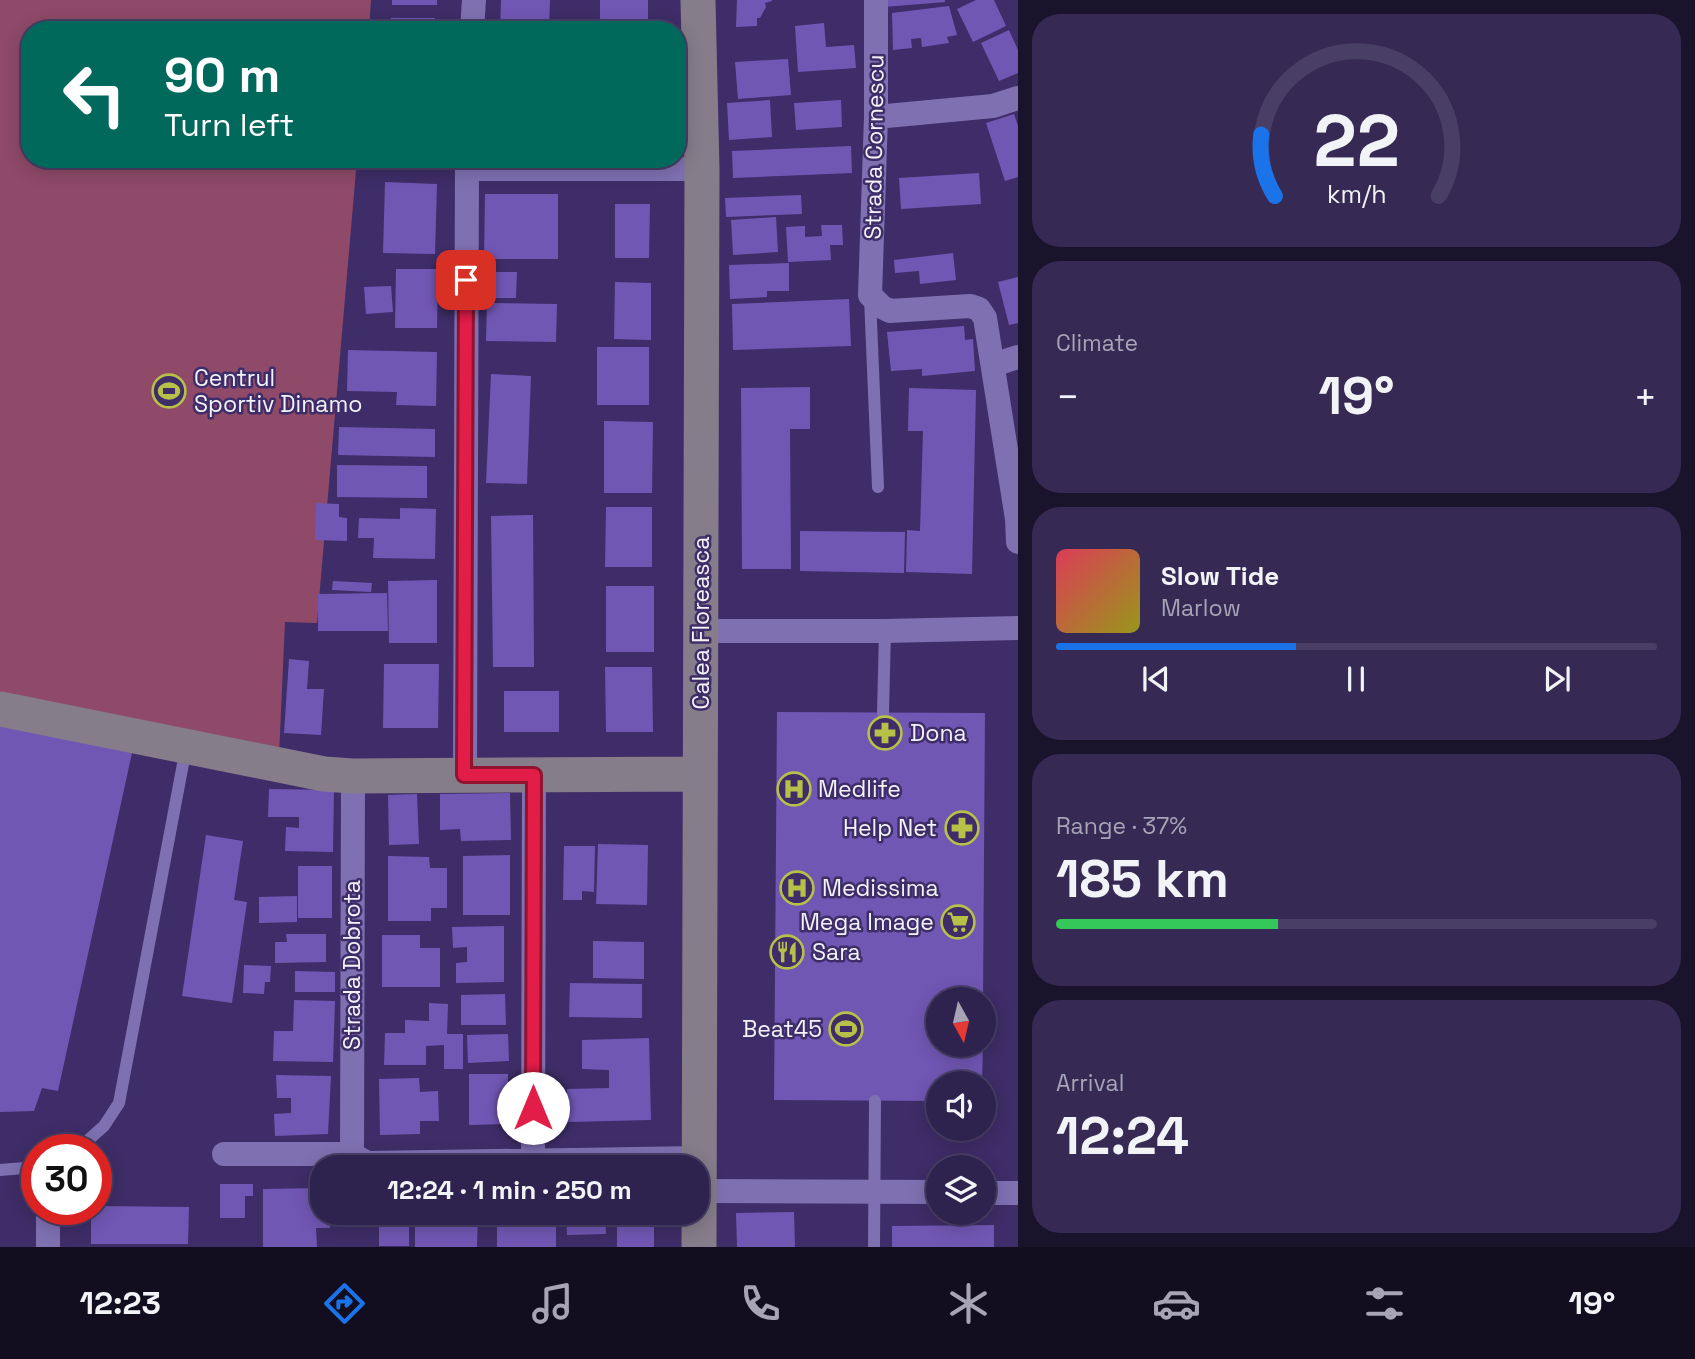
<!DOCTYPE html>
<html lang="en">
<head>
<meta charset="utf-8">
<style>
	body { margin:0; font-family:"Space Grotesk",sans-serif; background:#362a55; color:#f1f3f6; height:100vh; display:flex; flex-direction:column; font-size:26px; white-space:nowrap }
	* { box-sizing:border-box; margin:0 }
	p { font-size:23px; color:#a7a4b6 }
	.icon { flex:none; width:38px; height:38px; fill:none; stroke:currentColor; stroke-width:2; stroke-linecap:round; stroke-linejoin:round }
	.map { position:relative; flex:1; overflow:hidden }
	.sheet { display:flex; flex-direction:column; gap:14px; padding:14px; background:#19132b; width:677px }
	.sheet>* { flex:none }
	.guide { position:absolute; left:21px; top:21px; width:665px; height:147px; border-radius:28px; box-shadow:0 4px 18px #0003,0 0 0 2px #493f66; background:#00695c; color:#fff; overflow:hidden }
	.needle { width:46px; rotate:172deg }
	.tools { position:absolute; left:926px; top:987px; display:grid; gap:14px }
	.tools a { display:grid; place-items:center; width:70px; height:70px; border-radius:50%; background:#2e224e; box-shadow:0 4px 18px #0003,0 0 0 2px #493f66; font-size:35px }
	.speed { position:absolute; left:21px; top:1134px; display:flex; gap:14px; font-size:35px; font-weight:700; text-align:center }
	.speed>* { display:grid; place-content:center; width:91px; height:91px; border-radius:50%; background:#2e224e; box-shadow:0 4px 18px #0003,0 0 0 2px #493f66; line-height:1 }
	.speed .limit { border:10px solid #d22; background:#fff; color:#111 }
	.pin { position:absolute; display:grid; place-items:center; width:60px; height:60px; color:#fff; margin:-30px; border-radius:14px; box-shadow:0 4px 10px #0006 }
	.me { position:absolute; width:77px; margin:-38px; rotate:0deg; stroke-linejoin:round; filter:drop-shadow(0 0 5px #0008) }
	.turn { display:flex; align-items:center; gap:24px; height:147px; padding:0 28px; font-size:32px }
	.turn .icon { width:91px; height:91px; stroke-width:2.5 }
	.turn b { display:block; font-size:49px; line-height:60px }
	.big { font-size:52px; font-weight:700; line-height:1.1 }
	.sheet .tile { flex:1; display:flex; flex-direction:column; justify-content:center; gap:10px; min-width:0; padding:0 24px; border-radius:28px; background:#362a55 }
	.sheet .dial { align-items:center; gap:0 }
	.dial svg { height:182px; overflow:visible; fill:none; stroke:#493f66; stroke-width:7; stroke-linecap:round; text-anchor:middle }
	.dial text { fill:#f1f3f6; stroke:none }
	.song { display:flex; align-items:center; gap:21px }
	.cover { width:84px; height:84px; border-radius:10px; background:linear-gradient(135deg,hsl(350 70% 55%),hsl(60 70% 35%)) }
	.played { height:7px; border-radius:4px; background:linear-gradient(90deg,#1a73e8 40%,#493f66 40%) }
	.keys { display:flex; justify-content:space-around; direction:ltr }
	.heat { display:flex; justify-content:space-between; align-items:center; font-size:38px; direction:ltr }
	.charge { height:10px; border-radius:5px; background:linear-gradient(90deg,#34c759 37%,#493f66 0) }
	.trip { position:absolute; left:310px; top:1155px; width:399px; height:70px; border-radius:28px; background:#2e224e; box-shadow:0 4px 18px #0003,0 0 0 2px #493f66; font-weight:700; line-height:70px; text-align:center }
	.tab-bar { display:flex; height:112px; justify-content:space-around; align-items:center; background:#120e1f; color:#a7a4b6 }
	.tab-bar .icon { width:49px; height:49px }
	.tab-bar .selected { color:#1a73e8 }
	.tab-bar b { font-size:32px; color:#f1f3f6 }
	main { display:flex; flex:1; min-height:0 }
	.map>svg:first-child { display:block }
</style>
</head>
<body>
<main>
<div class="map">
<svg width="1018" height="1247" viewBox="0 0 1018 1247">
	<rect width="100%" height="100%" fill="#3e2d68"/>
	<path fill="#8e4a68" d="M 0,0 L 371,0 L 369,30 L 30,30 L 30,159 L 357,159 L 317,623 L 285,622 L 279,756 L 0,693 Z"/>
	<path fill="#7157b4" d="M 392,0 L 437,0 L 437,5 L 392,5 Z
		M 501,0 L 550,0 L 549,30 L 500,30 Z
		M 600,0 L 648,0 L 648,30 L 600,30 Z
		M 737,0 L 772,0 L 772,1 L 765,3 L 766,7 L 760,18 L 757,18 L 757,26 L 736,27 Z
		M 883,0 L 945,0 L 945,2 L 884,7 Z
		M 976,0 L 994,0 L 1006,26 L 973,42 L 957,9 Z
		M 949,6 L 957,35 L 947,37 L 949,43 L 922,47 L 921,38 L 911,39 L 912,48 L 893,50 L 892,13 Z
		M 391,18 L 435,18 L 435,30 L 391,30 Z
		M 824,23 L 826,47 L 854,45 L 856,68 L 798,72 L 795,26 Z
		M 1009,30 L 1018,50 L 1018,73 L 999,81 L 981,43 Z
		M 788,59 L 791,95 L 738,99 L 735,62 Z
		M 770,100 L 772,137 L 729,140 L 727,103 Z
		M 841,100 L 842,127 L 796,130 L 794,103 Z
		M 1014,114 L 1018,126 L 1018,177 L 1005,181 L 986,123 Z
		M 851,146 L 852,173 L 733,178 L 732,151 Z
		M 385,159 L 433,159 L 433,169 L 384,167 Z
		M 979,173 L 981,204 L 901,209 L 899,178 Z
		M 385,182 L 437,184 L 435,254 L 383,253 Z
		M 485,194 L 558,194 L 558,259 L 484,259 Z
		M 801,195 L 802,214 L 726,217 L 725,198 Z
		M 615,204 L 650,204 L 649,258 L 615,258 Z
		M 776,217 L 778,252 L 733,255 L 731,220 Z
		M 821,225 L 842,225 L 843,245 L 830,245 L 831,260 L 788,262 L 786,227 L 805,226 L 805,237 L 822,236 Z
		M 953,253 L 956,280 L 920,284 L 919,271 L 895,273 L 894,260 Z
		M 789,263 L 789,291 L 767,291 L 767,297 L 730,299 L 729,265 Z
		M 396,269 L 438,269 L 437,328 L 395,328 Z
		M 485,272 L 517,272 L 516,298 L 484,298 Z
		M 1018,277 L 1018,323 L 1009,325 L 998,282 Z
		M 615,282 L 651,283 L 651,340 L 614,339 Z
		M 391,286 L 393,312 L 366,314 L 364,287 Z
		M 849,299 L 851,346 L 733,350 L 732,304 Z
		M 487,303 L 557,304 L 556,342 L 486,341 Z
		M 964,326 L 965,340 L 973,339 L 975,371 L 922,376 L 922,369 L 891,371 L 887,332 Z
		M 597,347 L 649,347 L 649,405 L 597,405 Z
		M 348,350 L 437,352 L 436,406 L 396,405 L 397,392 L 347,391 Z
		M 491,374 L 531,376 L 527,484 L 486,483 Z
		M 810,387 L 810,429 L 790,429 L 791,569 L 742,569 L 741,388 Z
		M 909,388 L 976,390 L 972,574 L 906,572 L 907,530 L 920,531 L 923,431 L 908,431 Z
		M 604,421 L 653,422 L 652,493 L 604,493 Z
		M 339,427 L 435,429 L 435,457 L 338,455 Z
		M 337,465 L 427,466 L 427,498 L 337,497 Z
		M 316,503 L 339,504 L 339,517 L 347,518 L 347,541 L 315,540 Z
		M 606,507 L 652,507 L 652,567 L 605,567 Z
		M 400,508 L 436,509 L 435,559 L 373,558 L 374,538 L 358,538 L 359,518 L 400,519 Z
		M 533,515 L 534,667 L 493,667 L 491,516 Z
		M 800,531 L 905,532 L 904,573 L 800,571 Z
		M 437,580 L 437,643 L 389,643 L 388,581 Z
		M 333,581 L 372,583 L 371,592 L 332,590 Z
		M 606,586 L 654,586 L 654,652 L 606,652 Z
		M 387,593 L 388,631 L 318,631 L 318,594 Z
		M 289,659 L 309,661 L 307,689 L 324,689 L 321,735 L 284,733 Z
		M 384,664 L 439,664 L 438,728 L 383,728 Z
		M 605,667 L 652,667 L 653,732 L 606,732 Z
		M 504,691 L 559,691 L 559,732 L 504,732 Z
		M 777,712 L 985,713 L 983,999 L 938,999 L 938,1045 L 983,1045 L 982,1083 L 938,1083 L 938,1101 L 774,1100 Z
		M 0,724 L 132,753 L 58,1091 L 42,1088 L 34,1111 L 0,1112 Z
		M 269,789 L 334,790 L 333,852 L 285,851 L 286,827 L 299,828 L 299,817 L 268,817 Z
		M 510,793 L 511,840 L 461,841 L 460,829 L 440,830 L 440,794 Z
		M 417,794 L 419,844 L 389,845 L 388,795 Z
		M 206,835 L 243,841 L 234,900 L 247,902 L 232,1003 L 182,996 Z
		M 598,844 L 648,845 L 647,905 L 596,904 Z
		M 564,846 L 595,846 L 594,892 L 582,891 L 582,900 L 563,900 Z
		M 510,855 L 510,915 L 463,915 L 463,856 Z
		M 388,856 L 429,857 L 430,868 L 447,868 L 447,908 L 431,908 L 431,921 L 388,921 Z
		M 298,866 L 332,866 L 332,918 L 298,918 Z
		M 297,896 L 297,922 L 259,923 L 259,897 Z
		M 504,926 L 504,982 L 456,983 L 456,963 L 467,962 L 467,947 L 453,948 L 452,927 Z
		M 286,934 L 326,934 L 326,962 L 275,963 L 275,942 L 287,942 Z
		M 382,935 L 420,935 L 420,948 L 440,948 L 440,987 L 382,987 Z
		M 593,941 L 644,942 L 644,979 L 593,978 Z
		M 244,965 L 271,966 L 270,982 L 265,982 L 264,994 L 243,993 Z
		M 295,971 L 335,972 L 335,992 L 295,992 Z
		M 570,983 L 642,984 L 642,1018 L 569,1017 Z
		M 505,994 L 506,1025 L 461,1025 L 461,995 Z
		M 294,1000 L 335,1001 L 333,1062 L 273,1061 L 274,1031 L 293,1031 Z
		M 429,1003 L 448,1004 L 447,1034 L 463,1034 L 463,1069 L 444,1069 L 444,1045 L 426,1046 L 426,1065 L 384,1065 L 385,1033 L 405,1033 L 405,1020 L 429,1021 Z
		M 508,1034 L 509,1061 L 468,1063 L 467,1035 Z
		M 649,1038 L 651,1120 L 568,1122 L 567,1089 L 609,1088 L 609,1070 L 582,1069 L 582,1040 Z
		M 469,1074 L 508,1074 L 508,1124 L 469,1125 Z
		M 276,1075 L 331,1076 L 328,1134 L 275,1136 L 274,1114 L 291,1113 L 291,1098 L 277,1098 Z
		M 419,1078 L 420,1092 L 438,1091 L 439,1121 L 420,1121 L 420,1134 L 380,1135 L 379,1079 Z
		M 220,1184 L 253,1184 L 253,1196 L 245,1196 L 245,1218 L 220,1218 Z
		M 322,1188 L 322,1213 L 330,1213 L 330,1228 L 316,1228 L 317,1247 L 263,1247 L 263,1189 Z
		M 96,1206 L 189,1207 L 188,1244 L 91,1244 L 91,1209 L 96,1209 Z
		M 794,1212 L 795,1247 L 737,1247 L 736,1213 Z
		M 343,1213 L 409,1213 L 409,1246 L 379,1246 L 379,1225 L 343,1225 Z
		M 415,1213 L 478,1213 L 477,1247 L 415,1247 Z
		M 497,1213 L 556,1213 L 556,1247 L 497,1247 Z
		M 566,1213 L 605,1213 L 606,1234 L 567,1235 Z
		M 617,1213 L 654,1213 L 654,1247 L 617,1247 Z
		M 994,1225 L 994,1247 L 892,1247 L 892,1226 Z"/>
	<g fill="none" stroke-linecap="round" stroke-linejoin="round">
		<path stroke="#7f70b1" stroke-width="12" d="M 870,298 L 878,487
			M 883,713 L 885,631
			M 77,1150 L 104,1126 L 119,1103 L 186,748
			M 0,1170 L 37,1167
			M 874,1247 L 875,1101"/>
		<path stroke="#7f70b1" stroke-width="24" d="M 876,0 L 876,117 L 870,295 L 882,307 L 890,311 L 970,306 L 979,309 L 985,318 L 1017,519 L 1018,542
			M 472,30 L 474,0
			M 876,117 L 993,106 L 1018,98
			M 467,169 L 702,169
			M 993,365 L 1018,357
			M 701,631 L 885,631 L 1018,628
			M 465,775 L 467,159
			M 224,1154 L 352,1154 L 367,1163 L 699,1158
			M 352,1154 L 353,776
			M 533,1160 L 534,775
			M 699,1191 L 938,1192
			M 984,1193 L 1018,1193
			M 48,1247 L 48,1209"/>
		<path stroke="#857d8a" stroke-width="35" d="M 698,0 L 702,169 L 699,1247
			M 0,709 L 324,774 L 353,776 L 700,774"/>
	</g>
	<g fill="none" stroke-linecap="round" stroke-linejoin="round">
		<defs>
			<path id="route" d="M 466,280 L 464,775 L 534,775 L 533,1108"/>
		</defs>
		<use href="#route" stroke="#92132f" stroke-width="18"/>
		<use href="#route" stroke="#e11d48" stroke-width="12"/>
	</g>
	<defs>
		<symbol id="stadium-ring" viewBox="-11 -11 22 22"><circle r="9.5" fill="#3e2d68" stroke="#b7c148" stroke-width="1.5"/><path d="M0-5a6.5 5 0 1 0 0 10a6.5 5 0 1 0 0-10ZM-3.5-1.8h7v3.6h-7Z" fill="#b7c148"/></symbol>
		<symbol id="pharmacy-ring" viewBox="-11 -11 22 22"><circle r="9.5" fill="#3e2d68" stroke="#b7c148" stroke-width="1.5"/><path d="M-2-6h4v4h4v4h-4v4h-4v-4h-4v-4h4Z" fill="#b7c148"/></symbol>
		<symbol id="hospital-ring" viewBox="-11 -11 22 22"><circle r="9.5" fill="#3e2d68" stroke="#b7c148" stroke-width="1.5"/><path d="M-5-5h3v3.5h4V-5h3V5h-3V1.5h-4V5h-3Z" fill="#b7c148"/></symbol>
		<symbol id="supermarket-ring" viewBox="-11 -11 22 22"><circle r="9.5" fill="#3e2d68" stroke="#b7c148" stroke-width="1.5"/><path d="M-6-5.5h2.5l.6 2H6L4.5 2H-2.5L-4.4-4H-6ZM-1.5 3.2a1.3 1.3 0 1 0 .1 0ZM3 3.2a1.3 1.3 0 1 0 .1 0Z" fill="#b7c148"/></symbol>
		<symbol id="restaurant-ring" viewBox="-11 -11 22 22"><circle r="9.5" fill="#3e2d68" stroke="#b7c148" stroke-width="1.5"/><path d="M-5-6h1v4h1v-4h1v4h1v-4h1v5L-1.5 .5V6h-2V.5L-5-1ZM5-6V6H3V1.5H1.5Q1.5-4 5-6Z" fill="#b7c148"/></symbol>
	</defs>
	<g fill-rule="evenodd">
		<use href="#stadium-ring" x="150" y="372" width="38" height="38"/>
		<use href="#pharmacy-ring" x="866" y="714" width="38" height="38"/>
		<use href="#hospital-ring" x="775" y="770" width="38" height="38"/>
		<use href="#pharmacy-ring" x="943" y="809" width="38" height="38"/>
		<use href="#hospital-ring" x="778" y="869" width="38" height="38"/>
		<use href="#supermarket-ring" x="939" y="903" width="38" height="38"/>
		<use href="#restaurant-ring" x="768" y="933" width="38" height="38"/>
		<use href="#stadium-ring" x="827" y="1010" width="38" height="38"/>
	</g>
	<g text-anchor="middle" stroke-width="5" stroke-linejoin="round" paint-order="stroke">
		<g font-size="23" fill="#f3f2f9" stroke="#3e2d68">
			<text transform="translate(874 147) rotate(-89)" y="8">Strada Cornescu</text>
			<text transform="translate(701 623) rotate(-90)" y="8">Calea Floreasca</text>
			<text transform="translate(352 965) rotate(-90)" y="8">Strada Dobrota</text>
		</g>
		<g font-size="23" fill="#f3f2f9" stroke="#3e2d68" text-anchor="start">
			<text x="194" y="386">Centrul<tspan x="194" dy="26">Sportiv Dinamo</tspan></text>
			<text x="910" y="741">Dona</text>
			<text x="818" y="797">Medlife</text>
			<text x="937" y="836" text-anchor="end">Help Net</text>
			<text x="822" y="896">Medissima</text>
			<text x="934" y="930" text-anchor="end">Mega Image</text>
			<text x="812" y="960">Sara</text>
			<text x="822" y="1037" text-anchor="end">Beat45</text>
		</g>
	</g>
</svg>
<div class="tools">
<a><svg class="needle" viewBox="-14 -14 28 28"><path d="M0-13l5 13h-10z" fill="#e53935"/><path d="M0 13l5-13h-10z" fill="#a7a4b6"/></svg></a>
<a><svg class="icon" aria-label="sound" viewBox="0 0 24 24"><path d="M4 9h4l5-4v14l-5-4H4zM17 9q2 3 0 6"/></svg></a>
<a><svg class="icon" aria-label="layers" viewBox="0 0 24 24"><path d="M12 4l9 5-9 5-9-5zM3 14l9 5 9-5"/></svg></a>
</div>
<div class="speed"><div class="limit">30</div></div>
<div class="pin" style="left:466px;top:280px;background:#d93025"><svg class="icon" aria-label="arrive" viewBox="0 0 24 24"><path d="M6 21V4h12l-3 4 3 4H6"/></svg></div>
<svg class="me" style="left:533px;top:1108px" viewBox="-20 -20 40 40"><circle r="19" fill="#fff"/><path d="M0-13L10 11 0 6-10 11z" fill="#e11d48"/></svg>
<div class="trip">12:24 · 1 min · 250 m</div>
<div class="guide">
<div class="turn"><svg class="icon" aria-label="left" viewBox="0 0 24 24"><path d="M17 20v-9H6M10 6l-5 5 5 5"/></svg><div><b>90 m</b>Turn left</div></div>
</div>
</div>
<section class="sheet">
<div class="tile dial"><svg viewBox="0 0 100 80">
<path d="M14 69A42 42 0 1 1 86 69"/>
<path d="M14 69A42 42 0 0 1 8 42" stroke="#1a73e8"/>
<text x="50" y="56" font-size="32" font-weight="700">22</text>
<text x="50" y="72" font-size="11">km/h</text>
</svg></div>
<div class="tile"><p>Climate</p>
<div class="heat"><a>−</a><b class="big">19°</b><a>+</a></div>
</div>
<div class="tile">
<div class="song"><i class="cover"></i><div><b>Slow Tide</b><p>Marlow</p></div></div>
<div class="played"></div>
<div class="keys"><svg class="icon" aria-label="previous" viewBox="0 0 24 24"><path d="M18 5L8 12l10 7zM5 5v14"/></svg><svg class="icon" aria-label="pause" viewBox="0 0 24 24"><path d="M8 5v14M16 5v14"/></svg><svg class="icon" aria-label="next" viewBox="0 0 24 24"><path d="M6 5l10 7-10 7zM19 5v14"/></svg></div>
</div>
<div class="tile"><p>Range · 37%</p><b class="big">185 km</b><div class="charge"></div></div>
<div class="tile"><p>Arrival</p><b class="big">12:24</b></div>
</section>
</main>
<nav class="tab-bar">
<b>12:23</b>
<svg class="icon selected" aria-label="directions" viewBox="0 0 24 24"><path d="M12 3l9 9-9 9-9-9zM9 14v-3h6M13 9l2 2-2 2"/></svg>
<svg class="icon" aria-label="music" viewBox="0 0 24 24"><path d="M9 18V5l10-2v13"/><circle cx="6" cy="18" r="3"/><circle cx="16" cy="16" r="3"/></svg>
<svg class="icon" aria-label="phone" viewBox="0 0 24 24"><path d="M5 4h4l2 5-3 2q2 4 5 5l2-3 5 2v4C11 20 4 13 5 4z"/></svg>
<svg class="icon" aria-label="climate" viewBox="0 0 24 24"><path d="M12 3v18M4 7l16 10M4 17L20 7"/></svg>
<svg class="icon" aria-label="car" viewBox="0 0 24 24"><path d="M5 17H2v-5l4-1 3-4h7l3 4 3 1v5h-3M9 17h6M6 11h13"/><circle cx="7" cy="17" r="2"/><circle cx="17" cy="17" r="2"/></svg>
<svg class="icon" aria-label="filters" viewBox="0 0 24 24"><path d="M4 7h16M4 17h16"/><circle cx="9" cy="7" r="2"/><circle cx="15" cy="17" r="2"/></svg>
<b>19°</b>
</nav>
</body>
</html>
